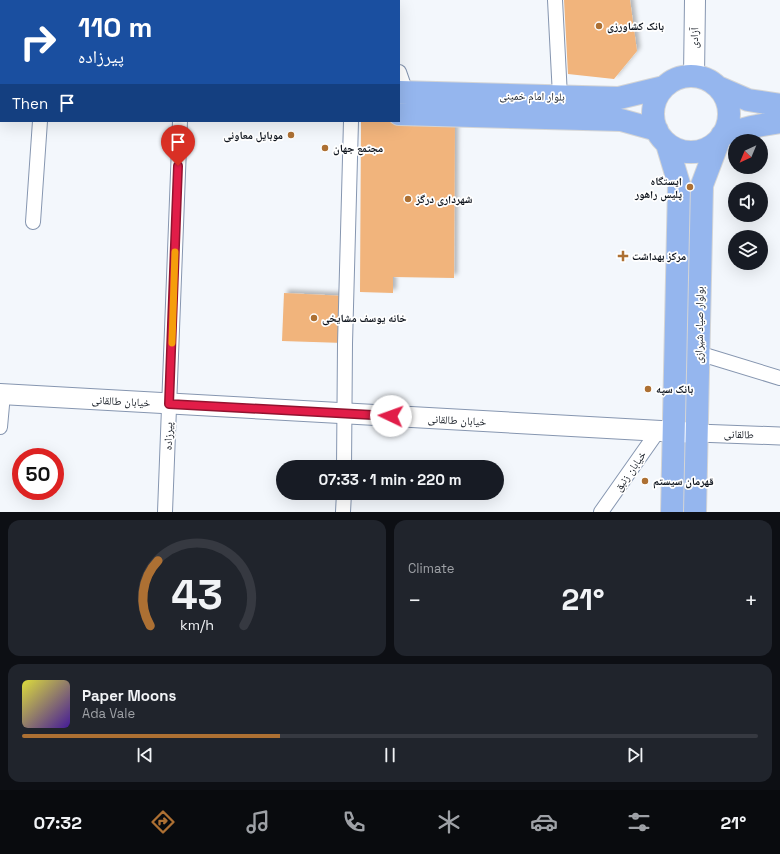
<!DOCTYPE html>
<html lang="en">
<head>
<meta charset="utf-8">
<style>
	body { margin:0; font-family:"Space Grotesk","Noto Naskh Arabic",sans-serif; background:#20242c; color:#f1f3f6; height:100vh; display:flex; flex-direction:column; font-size:15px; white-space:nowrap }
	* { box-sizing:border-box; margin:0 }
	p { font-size:13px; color:#9ea1a6 }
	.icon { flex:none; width:22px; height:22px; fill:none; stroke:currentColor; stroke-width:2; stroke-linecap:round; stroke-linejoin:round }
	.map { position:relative; height:512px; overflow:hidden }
	.side { display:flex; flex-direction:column; gap:8px; padding:8px; background:#0d0f14; flex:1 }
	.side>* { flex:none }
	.banner { position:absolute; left:0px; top:0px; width:400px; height:122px; box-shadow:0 4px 16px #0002; background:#1a4fa0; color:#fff; overflow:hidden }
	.needle { width:26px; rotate:224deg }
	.fabs { position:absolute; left:728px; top:134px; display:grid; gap:8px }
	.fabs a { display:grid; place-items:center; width:40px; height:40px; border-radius:50%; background:#171b24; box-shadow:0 4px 16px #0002; font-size:20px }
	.speed { position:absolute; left:12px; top:448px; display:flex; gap:8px; font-size:20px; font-weight:700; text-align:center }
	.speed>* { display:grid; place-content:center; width:52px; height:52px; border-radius:50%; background:#171b24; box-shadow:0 4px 16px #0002; line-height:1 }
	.speed .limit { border:6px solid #d22; background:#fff; color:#111 }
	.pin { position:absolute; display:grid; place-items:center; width:34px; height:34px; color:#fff; margin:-41px -17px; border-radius:50% 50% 50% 0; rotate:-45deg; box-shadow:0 0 4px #0007 }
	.pin .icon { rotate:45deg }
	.me { position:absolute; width:44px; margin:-22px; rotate:273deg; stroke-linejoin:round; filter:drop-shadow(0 0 3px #0008) }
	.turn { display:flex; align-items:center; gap:14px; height:84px; padding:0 12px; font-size:18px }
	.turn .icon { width:52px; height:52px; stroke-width:2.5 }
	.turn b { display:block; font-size:28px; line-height:34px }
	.then { display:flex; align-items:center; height:38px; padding:0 12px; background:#0003; gap:8px; font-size:15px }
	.big { font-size:30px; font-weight:600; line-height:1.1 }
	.side .card { flex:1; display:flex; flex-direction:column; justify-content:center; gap:6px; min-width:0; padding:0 14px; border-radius:12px; background:#20242c }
	.side .dial { align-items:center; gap:0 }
	.dial svg { height:104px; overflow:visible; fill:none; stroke:#363941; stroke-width:7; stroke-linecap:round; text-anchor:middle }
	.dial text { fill:#f1f3f6; stroke:none }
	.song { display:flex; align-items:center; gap:12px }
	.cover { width:48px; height:48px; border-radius:6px; background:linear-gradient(135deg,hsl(60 70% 55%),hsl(260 70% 35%)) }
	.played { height:4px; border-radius:2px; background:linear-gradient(90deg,#ad7033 35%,#363941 35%) }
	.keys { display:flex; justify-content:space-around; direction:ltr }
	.heat { display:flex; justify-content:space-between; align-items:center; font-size:22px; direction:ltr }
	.side .tiles { flex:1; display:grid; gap:8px; grid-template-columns:1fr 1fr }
	.card:last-child { grid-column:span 2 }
	.trip { position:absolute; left:276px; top:460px; width:228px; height:40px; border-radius:20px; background:#171b24; box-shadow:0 4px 16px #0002; font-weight:600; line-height:40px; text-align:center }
	.tabs { display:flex; height:64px; justify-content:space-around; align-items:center; background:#090b0e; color:#9ea1a6 }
	.tabs .icon { width:28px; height:28px }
	.tabs .current { color:#ad7033 }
	.tabs b { font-size:18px; color:#f1f3f6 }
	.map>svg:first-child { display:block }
</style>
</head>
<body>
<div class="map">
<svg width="780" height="512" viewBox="0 0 780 512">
	<defs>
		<filter id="shadow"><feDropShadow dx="3.5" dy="-3.5" stdDeviation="2" flood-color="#0004"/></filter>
	</defs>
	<rect width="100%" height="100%" fill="#f3f7fc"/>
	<path fill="#f1b47c" filter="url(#shadow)" d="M 564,0 L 630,0 L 637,51 L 614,79 L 568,74 Z
		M 455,118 L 454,278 L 393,277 L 393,293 L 360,292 L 361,121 Z
		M 284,293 L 346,296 L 344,343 L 282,341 Z"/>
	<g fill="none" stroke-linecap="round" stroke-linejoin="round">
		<defs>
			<path id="minor" d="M 231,0 L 231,1
				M 374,0 L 375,1
				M 555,0 L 560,96
				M 125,1 L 125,0
				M 399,72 L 406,92
				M 33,222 L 40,121
				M 698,353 L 780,378
				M 0,427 L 3,394
				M 344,467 L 345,344 L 351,121
				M 165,512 L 180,121
				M 343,512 L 344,493
				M 601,512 L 658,431"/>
			<path id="tertiary" d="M 697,433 L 780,436"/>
			<path id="secondary" d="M 694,76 L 695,0
				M 0,394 L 697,433"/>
			<path id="primary" d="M653 114a38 38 0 1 1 76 0a38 38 0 1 1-76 0Z
				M 0,83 L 1,83
				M 718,87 L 748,100 L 780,105
				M 399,92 L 619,98 L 664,87
				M 0,103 L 1,103
				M 399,114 L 621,120 L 657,130
				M 722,135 L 751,127 L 780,122
				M 667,144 L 679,184 L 672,512
				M 695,512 L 702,185 L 719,140"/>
		</defs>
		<use href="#minor" stroke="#8696b0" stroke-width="16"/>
		<use href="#tertiary" stroke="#8696b0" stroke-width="19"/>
		<use href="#secondary" stroke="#8696b0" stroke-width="22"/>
		<use href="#primary" stroke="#d4d5d6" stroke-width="24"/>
		<use href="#minor" stroke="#fff" stroke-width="14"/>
		<use href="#tertiary" stroke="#fff" stroke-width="17"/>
		<use href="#secondary" stroke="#fff" stroke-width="20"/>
		<use href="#primary" stroke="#95b6ee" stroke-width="22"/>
	</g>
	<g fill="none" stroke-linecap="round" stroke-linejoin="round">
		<defs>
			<path id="route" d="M 178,166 L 169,404 L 391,416"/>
		</defs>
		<use href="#route" stroke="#92132f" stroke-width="10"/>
		<use href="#route" stroke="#e11d48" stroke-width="7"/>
		<path stroke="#f59e0b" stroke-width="7" d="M 172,343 L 175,252"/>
	</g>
	<g fill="#ad7033" stroke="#fff" stroke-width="1.5">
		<circle cx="599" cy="26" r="4"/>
		<circle cx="291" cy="135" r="4"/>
		<circle cx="325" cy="148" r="4"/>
		<circle cx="690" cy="187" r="4"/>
		<circle cx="408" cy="199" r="4"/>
		<path d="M621 250h4v4h4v4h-4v4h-4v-4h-4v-4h4z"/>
		<circle cx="314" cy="318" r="4"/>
		<circle cx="648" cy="389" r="4"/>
		<circle cx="645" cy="481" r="4"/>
	</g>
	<g text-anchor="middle" stroke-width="3.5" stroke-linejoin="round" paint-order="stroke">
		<g font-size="11" font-weight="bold" fill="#0e141d" stroke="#fff" text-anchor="start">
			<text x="607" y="30">بانک کشاورزی</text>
			<text x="283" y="139" text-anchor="end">موبایل معاونی</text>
			<text x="333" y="152">مجتمع جهان</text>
			<text x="682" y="185" text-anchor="end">ایستگاه<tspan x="682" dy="13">پلیس راهور</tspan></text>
			<text x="416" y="203">شهرداری درگز</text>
			<text x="632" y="260">مرکز بهداشت</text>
			<text x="322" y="322">خانه یوسف مشایخی</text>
			<text x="656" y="393">بانک سپه</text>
			<text x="653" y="485">قهرمان سیستم</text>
		</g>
		<g font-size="11" fill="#0e141d" stroke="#fff">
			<text transform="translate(694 38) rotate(-89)" y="4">آزادی</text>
			<text transform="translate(532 96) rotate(1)" y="4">بلوار امام خمینی</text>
			<text transform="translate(699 325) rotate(-89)" y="4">بولوار صیاد شیرازی</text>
			<text transform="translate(121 401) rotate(3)" y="4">خیابان طالقانی</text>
			<text transform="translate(457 420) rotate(3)" y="4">خیابان طالقانی</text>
			<text transform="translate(739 434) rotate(2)" y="4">طالقانی</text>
			<text transform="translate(168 436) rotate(-88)" y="4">پیرزاده</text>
			<text transform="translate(630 471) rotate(-55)" y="4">خیابان زنبق</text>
		</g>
	</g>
</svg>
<div class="fabs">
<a><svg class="needle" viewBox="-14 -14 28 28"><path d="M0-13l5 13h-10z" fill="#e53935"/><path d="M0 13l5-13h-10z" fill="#9ea1a6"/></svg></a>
<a><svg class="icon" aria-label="sound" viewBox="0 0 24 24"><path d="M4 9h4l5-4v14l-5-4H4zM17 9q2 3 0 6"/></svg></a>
<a><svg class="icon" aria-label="layers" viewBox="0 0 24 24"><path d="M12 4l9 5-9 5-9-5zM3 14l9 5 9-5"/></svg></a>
</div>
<div class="speed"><div class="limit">50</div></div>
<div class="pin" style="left:178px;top:166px;background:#d93025"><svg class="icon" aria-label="arrive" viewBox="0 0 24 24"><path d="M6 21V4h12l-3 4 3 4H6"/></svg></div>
<svg class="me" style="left:391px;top:416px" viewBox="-20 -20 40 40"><circle r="19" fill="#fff"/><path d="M0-13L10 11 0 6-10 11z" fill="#e11d48"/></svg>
<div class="trip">07:33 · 1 min · 220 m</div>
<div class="banner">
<div class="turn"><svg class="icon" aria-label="right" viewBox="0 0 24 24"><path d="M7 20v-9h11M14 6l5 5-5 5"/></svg><div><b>110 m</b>پیرزاده</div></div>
<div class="then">Then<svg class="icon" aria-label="arrive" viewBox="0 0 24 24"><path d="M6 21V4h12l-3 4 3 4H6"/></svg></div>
</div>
</div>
<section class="side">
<div class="tiles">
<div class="card dial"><svg viewBox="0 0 100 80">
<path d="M14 69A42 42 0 1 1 86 69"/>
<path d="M14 69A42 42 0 0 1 20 19" stroke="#ad7033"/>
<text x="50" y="56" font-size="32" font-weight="700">43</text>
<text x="50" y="72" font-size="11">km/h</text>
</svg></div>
<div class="card"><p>Climate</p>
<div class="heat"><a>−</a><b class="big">21°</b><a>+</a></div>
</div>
<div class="card">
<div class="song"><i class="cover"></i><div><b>Paper Moons</b><p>Ada Vale</p></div></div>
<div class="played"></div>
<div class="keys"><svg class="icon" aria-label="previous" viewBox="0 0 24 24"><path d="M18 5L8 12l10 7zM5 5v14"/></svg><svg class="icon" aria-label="pause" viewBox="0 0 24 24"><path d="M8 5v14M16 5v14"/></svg><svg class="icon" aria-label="next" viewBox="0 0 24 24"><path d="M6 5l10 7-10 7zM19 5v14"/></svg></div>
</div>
</div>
</section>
<nav class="tabs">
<b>07:32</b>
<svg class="icon current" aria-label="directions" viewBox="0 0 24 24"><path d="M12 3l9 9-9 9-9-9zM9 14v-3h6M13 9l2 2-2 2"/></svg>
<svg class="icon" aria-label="music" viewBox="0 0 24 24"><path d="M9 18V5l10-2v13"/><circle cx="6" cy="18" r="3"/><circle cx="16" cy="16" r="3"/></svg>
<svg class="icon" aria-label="phone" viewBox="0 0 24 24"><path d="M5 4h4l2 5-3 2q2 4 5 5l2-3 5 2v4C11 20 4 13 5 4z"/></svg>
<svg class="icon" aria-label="climate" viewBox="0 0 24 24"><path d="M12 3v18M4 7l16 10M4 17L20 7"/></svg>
<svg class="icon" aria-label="car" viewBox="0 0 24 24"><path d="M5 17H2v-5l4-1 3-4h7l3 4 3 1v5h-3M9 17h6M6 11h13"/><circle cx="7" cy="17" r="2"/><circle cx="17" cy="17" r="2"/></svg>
<svg class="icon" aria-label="filters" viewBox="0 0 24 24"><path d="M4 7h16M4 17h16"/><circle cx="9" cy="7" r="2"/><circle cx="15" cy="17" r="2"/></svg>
<b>21°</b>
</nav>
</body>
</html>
